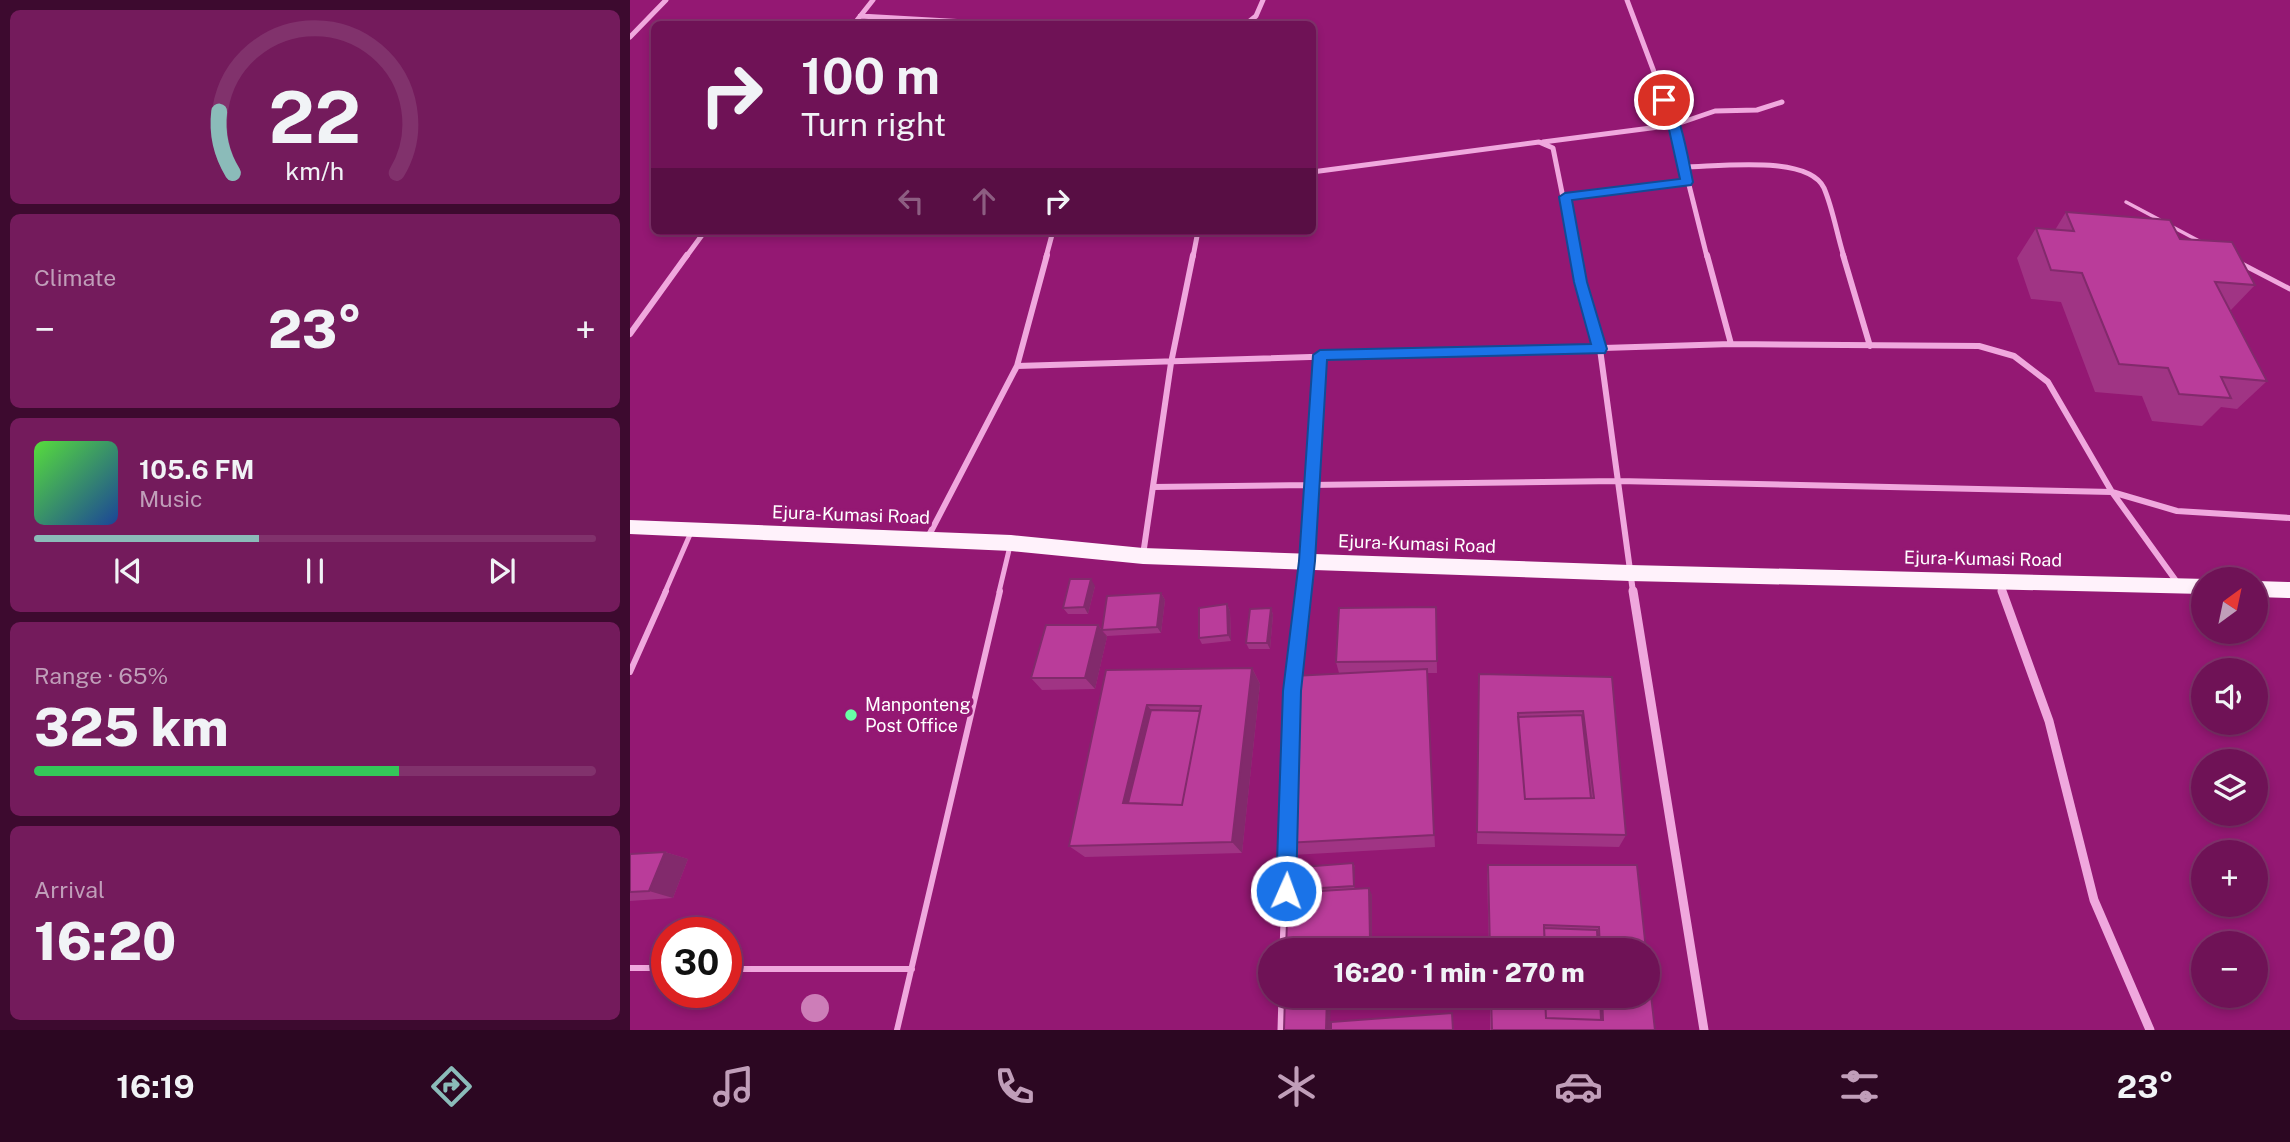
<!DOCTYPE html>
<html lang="en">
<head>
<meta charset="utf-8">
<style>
	body { margin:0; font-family:"Public Sans",sans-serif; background:#741b5c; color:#f1f3f6; height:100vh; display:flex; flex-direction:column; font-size:26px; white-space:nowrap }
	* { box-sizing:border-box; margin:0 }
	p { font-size:23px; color:#c09eb9 }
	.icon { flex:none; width:38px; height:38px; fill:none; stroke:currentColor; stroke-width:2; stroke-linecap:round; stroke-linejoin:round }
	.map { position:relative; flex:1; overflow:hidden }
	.details { display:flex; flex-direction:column; gap:10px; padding:10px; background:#3d0a2f; width:630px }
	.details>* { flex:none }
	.banner { position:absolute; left:21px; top:21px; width:665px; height:214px; border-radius:10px; box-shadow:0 4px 10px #0003,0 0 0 2px #81326c; background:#6f1256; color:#f1f3f6; overflow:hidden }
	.needle { width:46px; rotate:33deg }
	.controls { position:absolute; left:1561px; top:567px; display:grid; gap:14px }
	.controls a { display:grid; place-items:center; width:77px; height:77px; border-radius:50%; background:#6f1256; box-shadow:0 4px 10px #0003,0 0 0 2px #81326c; font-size:35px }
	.speed { position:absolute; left:21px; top:917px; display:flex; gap:14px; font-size:35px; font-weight:700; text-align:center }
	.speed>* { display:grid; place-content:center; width:91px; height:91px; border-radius:50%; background:#6f1256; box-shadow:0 4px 10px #0003,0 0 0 2px #81326c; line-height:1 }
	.speed .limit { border:10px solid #d22; background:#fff; color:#111 }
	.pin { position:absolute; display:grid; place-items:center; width:60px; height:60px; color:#fff; margin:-30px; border:4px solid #fff; border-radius:50%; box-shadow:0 2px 7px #0007 }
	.me { position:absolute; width:77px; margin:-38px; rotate:2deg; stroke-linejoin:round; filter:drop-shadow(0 0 5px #0008) }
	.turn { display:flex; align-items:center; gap:24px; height:147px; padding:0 35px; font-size:32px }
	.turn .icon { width:91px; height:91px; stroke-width:2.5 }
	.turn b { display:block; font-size:49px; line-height:60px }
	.lanes { display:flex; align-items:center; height:66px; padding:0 35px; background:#0003; justify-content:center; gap:35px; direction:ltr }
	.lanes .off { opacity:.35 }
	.big { font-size:52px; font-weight:800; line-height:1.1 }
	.details .widget { flex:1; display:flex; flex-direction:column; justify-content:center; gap:10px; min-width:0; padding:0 24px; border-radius:10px; background:#741b5c }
	.details .dial { align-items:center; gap:0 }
	.dial svg { height:182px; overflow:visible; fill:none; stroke:#81326c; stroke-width:7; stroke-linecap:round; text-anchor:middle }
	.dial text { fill:#f1f3f6; stroke:none }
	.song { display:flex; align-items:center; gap:21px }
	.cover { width:84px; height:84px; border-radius:10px; background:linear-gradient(135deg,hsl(110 70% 55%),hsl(220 70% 35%)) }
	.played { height:7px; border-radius:4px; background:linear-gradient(90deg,#8bbbb9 40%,#81326c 40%) }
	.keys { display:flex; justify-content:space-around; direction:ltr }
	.heat { display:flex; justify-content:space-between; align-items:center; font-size:38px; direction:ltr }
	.charge { height:10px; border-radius:5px; background:linear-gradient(90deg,#34c759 65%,#81326c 0) }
	.trip { position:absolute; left:628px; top:938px; width:402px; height:70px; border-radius:35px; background:#6f1256; box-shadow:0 4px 10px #0003,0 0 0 2px #81326c; font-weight:800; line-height:70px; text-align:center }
	.dock { display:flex; height:112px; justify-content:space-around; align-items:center; background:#2c0722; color:#c09eb9 }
	.dock .icon { width:49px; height:49px }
	.dock .current { color:#8bbbb9 }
	.dock b { font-size:32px; color:#f1f3f6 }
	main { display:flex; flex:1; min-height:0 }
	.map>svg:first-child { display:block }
</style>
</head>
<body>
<main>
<section class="details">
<div class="widget dial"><svg viewBox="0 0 100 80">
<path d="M14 69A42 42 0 1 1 86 69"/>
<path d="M14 69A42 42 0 0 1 8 42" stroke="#8bbbb9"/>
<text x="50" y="56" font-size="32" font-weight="700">22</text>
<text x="50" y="72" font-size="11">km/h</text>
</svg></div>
<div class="widget"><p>Climate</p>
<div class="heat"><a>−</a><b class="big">23°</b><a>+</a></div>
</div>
<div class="widget">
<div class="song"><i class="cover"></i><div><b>105.6 FM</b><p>Music</p></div></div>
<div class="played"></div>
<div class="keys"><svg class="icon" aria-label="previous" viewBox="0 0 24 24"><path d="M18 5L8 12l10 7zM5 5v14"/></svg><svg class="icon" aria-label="pause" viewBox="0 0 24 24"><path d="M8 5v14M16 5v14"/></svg><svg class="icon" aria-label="next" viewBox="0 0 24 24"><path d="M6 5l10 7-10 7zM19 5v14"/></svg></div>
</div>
<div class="widget"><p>Range · 65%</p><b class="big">325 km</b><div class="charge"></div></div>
<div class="widget"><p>Arrival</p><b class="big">16:20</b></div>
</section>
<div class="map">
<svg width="1660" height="1030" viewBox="0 0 1660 1030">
	<rect width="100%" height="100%" fill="#941873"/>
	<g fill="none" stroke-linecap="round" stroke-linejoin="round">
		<path stroke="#f0a8de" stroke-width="3.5" d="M 1496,202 L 1530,220
			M 1539,225 L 1571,242"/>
		<path stroke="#f0a8de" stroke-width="5" d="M 1610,263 L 1660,289
			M 35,592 L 62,530
			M 369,592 L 380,546"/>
		<path stroke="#f0a8de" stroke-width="6" d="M 0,672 L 36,591
			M 0,968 L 37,968
			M 96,969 L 282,969
			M 267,1030 L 370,591"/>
		<path stroke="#f0a8de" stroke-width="5" d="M 230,16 L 371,24
			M 224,24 L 243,0
			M 616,24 L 626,16 L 633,0
			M 0,37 L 36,0
			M 913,142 L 1044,125 L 997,0
			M 1053,167 C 1086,167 1178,154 1194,188 C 1203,209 1207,235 1214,257
			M 682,172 L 909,142 L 923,148 L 945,257
			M 935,197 L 1057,182
			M 56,257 L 75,231
			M 416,257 L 423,231
			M 563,257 L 568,231
			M 1077,257 L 1044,125 L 1085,111 L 1127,110 L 1152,102"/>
		<path stroke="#f0a8de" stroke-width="6" d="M 945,255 L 970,349 L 1003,592
			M 1077,255 L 1101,344
			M 1213,255 L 1240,346
			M 0,334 L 57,255
			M 387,366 L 1101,344 L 1349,346 L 1384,356 L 1418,382 L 1482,492 L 1549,585
			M 523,487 L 988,481 L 1482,492 L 1547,511 L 1660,518
			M 297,539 L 387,366 L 417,255
			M 513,555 L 541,363 L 563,255
			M 1369,581 L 1373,592
			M 674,592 L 690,355"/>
		<path stroke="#f0a8de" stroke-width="9" d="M 1003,591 L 1074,1030
			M 1372,591 L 1419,721 L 1464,900 L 1520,1030
			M 662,703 L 674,591
			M 654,950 L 658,838
			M 652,1030 L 653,996"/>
		<path fill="#fff2fb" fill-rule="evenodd" d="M 0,520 L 381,535 L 513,548 L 1000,565 L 1577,579 L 1573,579 L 1573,594 L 1000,581 L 513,564 L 381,551 L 0,534 Z
			M 1626,581 L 1660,582 L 1660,598 L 1626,597 Z"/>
	</g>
	<circle fill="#cd7db8" cx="185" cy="1008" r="14"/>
	<path fill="#a03484" d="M 1436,212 L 1550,239 L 1625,285 L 1600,311 L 1637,381 L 1607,409 L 1591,407 L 1572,426 L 1522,421 L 1512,396 L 1465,392 L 1431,302 L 1401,299 L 1387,258 L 1406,228 L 1425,230 Z
		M 465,586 L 458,614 L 438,614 L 433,608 Z
		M 531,593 L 535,600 L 531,633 L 477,636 L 472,630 Z
		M 597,604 L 600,611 L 601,641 L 572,644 L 569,638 Z
		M 806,607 L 807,673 L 797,673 L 805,847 L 662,855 L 655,843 L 709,673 L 706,662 Z
		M 641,608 L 643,615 L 640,649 L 619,649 L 616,643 Z
		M 468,625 L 477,637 L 465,689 L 412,690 L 401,678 Z
		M 622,668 L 630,684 L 612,853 L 455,857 L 439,846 L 476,670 Z
		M 849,674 L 982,677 L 996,835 L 989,847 L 847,844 Z
		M 35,852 L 58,859 L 43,898 L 0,901 L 0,854 Z
		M 723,863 L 725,867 L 725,889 L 742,895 L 742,944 L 701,948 L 658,890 Z
		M 858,865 L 1016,950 L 859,950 L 857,875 Z
		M 860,996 L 1018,996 L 1025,1030 L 860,1030 Z"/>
	<path fill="#822a6c" d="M 461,579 L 465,586 L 458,614 L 454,607 Z
		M 531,593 L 535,600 L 531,633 L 527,627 Z
		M 597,604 L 600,611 L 601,641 L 598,635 Z
		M 641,608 L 643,615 L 640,649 L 637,643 Z
		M 468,625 L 477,637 L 465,689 L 455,678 Z
		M 622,668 L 630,684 L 612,853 L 602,842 Z
		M 517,705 L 529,720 L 507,816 L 493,803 Z
		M 35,852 L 58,859 L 43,898 L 19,891 Z
		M 723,863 L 725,867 L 725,890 L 724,886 Z
		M 739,888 L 742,895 L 742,944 L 740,939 Z
		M 697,942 L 701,948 L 701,950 L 697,950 Z
		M 697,996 L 701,996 L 700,1030 L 696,1030 Z"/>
	<path fill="#ba3c9a" stroke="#822a6c" stroke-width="2" fill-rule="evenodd" d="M 1436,212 L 1540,220 L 1550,239 L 1602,242 L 1625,285 L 1585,282 L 1637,381 L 1591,377 L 1601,398 L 1549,394 L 1538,368 L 1489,364 L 1452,273 L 1421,270 L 1406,228 L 1444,231 Z
		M 440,579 L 461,579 L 454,607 L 433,608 Z
		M 531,593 L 527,627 L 472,630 L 477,596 Z
		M 597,604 L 598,635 L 569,638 L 569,608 Z
		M 806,607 L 807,661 L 706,662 L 709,608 Z
		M 641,608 L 637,643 L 616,643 L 620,609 Z
		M 416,625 L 468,625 L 455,678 L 401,678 Z
		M 622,668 L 602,842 L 439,846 L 476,670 ZM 517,705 L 571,706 L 552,805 L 493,803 Z
		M 797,669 L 804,835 L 655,843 L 663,676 Z
		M 849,674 L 982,677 L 996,835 L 847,832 ZM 953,711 L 964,798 L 895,799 L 888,713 Z
		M 521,710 L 570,711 L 552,805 L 498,803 Z
		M 952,715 L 961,798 L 895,799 L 888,717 Z
		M 35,852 L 19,891 L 0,892 L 0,854 Z
		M 723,863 L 724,886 L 658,890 L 659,868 Z
		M 858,865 L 1007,865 L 1016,950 L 970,950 L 969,927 L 914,925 L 915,950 L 860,950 Z
		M 739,888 L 740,939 L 697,942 L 697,950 L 656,950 L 658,893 Z
		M 914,928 L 967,930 L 968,950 L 915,950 Z
		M 1018,969 L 1025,1030 L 862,1030 L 861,996 L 915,996 L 916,1018 L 973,1020 L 972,996 L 1018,996 Z
		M 655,996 L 697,996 L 696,1030 L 654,1030 Z
		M 915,996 L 970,996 L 971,1020 L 916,1018 Z
		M 822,1013 L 823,1030 L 701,1030 L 701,1022 Z"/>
	<path fill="#1a73e8" stroke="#114b97" stroke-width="2" d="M 1034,96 C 1050,104 1059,164 1063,182 L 1061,185 L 942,200 L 957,282 L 977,349 L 975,353 L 697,360 L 685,561 L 671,691 L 666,891 L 663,898 L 656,901 L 649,898 L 646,891 L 653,691 L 669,561 L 683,355 L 690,350 L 961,344 L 944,282 L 929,197 L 935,193 L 1050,179 L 1038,125 L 1029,100 Z"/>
	<circle fill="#68ffa6" stroke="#941873" stroke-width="2.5" cx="221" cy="715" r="7"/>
	<g text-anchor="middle" stroke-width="7" stroke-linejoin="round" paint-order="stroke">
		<g font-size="18" fill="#fff" stroke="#941873">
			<text transform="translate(221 515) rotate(2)" y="6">Ejura-Kumasi Road</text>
			<text transform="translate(787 544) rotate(2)" y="6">Ejura-Kumasi Road</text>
			<text transform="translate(1353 559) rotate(1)" y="6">Ejura-Kumasi Road</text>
		</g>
		<g font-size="18" fill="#fff" stroke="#941873" text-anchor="start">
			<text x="235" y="711">Manponteng<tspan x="235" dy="21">Post Office</tspan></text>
		</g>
	</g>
</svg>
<div class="controls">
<a><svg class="needle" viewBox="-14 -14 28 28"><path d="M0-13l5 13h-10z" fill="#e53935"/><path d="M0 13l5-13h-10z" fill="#c09eb9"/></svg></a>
<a><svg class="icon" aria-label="sound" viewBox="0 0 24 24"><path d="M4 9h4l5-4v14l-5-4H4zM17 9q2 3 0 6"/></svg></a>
<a><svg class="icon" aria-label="layers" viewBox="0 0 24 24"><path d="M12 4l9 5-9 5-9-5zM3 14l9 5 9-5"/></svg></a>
<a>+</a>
<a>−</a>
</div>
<div class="speed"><div class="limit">30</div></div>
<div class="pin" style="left:1034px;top:100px;background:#d93025"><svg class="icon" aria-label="arrive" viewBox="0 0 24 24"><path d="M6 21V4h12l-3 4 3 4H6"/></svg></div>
<svg class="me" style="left:656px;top:891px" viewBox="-20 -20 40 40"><circle r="17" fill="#1a73e8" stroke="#fff" stroke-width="3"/><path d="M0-11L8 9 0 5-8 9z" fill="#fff"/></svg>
<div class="trip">16:20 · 1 min · 270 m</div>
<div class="banner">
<div class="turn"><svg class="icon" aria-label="right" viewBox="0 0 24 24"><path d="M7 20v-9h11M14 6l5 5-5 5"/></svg><div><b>100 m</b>Turn right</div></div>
<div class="lanes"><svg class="icon off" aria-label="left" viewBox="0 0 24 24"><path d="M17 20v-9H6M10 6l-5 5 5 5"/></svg><svg class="icon off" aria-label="ahead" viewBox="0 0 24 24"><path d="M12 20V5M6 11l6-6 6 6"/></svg><svg class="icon" aria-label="right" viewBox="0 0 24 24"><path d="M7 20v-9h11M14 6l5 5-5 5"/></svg></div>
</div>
</div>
</main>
<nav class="dock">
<b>16:19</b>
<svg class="icon current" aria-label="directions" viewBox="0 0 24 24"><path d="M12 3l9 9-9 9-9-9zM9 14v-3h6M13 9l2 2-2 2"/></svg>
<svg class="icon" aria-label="music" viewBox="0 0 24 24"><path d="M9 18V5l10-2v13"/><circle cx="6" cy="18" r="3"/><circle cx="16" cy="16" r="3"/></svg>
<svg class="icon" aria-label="phone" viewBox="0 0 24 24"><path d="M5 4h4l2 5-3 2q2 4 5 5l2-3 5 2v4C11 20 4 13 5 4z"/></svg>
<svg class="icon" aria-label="climate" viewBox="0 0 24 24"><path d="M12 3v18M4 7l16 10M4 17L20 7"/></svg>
<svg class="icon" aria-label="car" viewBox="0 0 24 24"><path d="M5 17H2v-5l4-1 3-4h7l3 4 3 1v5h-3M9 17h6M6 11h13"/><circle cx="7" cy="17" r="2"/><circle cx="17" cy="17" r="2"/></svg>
<svg class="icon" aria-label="filters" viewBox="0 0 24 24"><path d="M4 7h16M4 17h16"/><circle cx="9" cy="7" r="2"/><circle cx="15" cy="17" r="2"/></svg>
<b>23°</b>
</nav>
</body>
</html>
